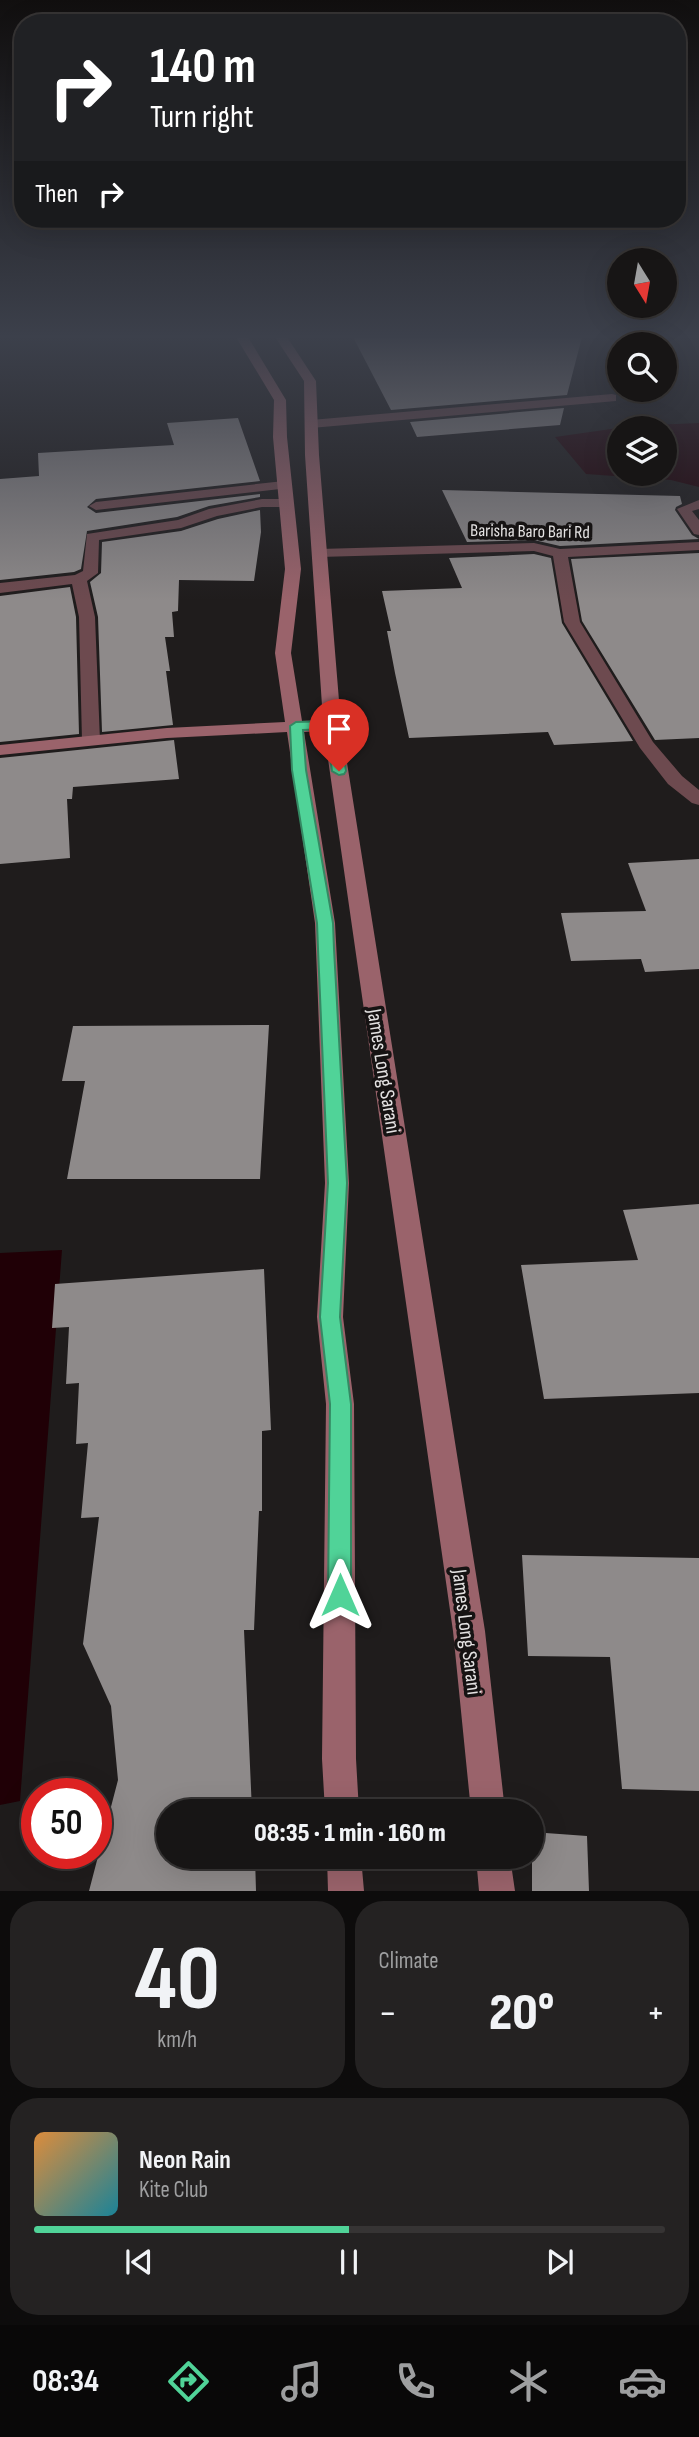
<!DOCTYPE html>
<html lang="en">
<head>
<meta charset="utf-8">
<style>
	body { margin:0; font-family:"Sofia Sans Condensed",sans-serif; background:#242222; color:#f1f3f6; height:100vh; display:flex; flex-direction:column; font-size:26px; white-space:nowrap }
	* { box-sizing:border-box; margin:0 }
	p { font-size:23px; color:#9e9fa0 }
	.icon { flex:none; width:38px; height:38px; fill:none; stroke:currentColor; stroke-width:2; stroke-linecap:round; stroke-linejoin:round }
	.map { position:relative; height:1891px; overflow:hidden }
	.panel { display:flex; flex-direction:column; gap:10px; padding:10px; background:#0d0c0c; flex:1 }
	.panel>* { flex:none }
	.guide { position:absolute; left:14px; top:14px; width:672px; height:214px; border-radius:28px; box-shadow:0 7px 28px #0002,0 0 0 2px #363434; background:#202124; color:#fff; overflow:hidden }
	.needle { width:46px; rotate:169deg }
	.fabs { position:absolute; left:607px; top:248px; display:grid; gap:14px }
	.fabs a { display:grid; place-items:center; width:70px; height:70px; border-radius:50%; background:#171515; box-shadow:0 7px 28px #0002,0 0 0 2px #363434; font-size:35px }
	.speed { position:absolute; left:21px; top:1778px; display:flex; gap:14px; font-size:35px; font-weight:700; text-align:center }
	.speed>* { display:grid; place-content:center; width:91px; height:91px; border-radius:50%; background:#171515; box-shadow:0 7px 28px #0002,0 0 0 2px #363434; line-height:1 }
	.speed .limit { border:10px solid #d22; background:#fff; color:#111 }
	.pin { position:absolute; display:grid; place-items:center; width:60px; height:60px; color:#fff; margin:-72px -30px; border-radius:50% 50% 50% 0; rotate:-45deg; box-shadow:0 0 7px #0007 }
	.pin .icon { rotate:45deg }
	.me { position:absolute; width:77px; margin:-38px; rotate:0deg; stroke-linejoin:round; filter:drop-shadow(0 0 5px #0008) }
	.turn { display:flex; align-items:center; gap:24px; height:147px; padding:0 21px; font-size:32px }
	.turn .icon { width:91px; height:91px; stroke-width:2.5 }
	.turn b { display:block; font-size:49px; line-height:60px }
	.then { display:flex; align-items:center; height:66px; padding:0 21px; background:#0003; gap:14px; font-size:26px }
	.big { font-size:52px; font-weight:800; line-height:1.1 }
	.panel .tile { flex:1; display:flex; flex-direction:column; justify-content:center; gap:10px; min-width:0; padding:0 24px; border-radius:28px; background:#242222 }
	.panel .dial { align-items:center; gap:0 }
	.dial b { font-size:91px; line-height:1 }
	.song { display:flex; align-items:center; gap:21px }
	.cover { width:84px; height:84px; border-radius:10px; background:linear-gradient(135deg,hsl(30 70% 55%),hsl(190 70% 35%)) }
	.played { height:7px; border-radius:4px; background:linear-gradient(90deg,#50d398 50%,#363434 50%) }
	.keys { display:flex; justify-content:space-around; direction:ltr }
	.heat { display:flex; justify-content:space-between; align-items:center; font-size:38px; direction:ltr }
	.panel .tiles { flex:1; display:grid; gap:10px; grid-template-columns:1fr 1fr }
	.tile:last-child { grid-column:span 2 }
	.trip { position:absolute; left:156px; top:1799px; width:388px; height:70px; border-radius:35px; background:#171515; box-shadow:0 7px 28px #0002,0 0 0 2px #363434; font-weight:800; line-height:70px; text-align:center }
	.tab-bar { display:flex; height:112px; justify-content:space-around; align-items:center; background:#090808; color:#9e9fa0 }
	.tab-bar .icon { width:49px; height:49px }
	.tab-bar .active { color:#50d398 }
	.tab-bar b { font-size:32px; color:#f1f3f6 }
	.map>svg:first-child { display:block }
</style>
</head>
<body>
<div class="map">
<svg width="699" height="1891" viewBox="0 0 699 1891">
	<rect width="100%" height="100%" fill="#1f1c1c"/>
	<path fill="#200006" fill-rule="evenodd" d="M 699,423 L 699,487 L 671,480 L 586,474 L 555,437 L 632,426 ZM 620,429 L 665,429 L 665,474 L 620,474 Z
		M 62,1250 L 20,1801 L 0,1805 L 0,1253 Z"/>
	<path fill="#8e8a8a" d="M 353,337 L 582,337 L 567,395 L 391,410 Z
		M 564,408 L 560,425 L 417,437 L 410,422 Z
		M 238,418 L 260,481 L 96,499 L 87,507 L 96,513 L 260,494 L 260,497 L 209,506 L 177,517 L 87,531 L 81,569 L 74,572 L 0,580 L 0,479 L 39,476 L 38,453 L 174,445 L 167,423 Z
		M 442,490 L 680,496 L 682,504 L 676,507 L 675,510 L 692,535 L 699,539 L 560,546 L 534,540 L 467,542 Z
		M 260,510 L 261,532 L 254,581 L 179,580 L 178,611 L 172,612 L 174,637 L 165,637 L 170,671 L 166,671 L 173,725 L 102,732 L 98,617 L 90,582 L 101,573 L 102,542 L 181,531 L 218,519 Z
		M 699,553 L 699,738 L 655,740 L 582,621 L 571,559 Z
		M 534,554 L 551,558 L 562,623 L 633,741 L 554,745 L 548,732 L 409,738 L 395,673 L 387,631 L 391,631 L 382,591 L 462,588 L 449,558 Z
		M 70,587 L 76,617 L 79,734 L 0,742 L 0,596 Z
		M 174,740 L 179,779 L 73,787 L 72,799 L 67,799 L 70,858 L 0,864 L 0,758 Z
		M 699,859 L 699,969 L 645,972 L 641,959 L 571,961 L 561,913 L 646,911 L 628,863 Z
		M 269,1025 L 260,1179 L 67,1179 L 85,1081 L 62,1081 L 73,1026 Z
		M 699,1204 L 699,1393 L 544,1399 L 521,1265 L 638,1260 L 623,1210 Z
		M 264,1269 L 271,1430 L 262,1431 L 262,1511 L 259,1511 L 254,1630 L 244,1630 L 252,1811 L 168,1811 L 168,1857 L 255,1857 L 256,1891 L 89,1891 L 118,1780 L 111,1706 L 83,1644 L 99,1517 L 81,1518 L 88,1443 L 76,1444 L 79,1383 L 66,1384 L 69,1327 L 52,1328 L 55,1284 Z
		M 522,1555 L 699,1558 L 699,1791 L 622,1789 L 610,1657 L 528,1656 Z
		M 532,1832 L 587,1836 L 589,1891 L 532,1891 Z"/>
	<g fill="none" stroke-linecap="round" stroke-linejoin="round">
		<path fill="#6d4a4f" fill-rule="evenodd" d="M 612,394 L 616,395 L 616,401 L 311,428 L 305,424 L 311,420 Z
			M 284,481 L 291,485 L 289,488 L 96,510 L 89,506 L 96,502 Z
			M 262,499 L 285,499 L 292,503 L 285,507 L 262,507 L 217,516 L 181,528 L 99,540 L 98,573 L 87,581 L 95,617 L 100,741 L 97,745 L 85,745 L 82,741 L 79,617 L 72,584 L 0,593 L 0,583 L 75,575 L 83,571 L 87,534 L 178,520 L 209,509 Z
			M 699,500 L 699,509 L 692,511 L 699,520 L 699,535 L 694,534 L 677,509 Z
			M 699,542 L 699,550 L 568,557 L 580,622 L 653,742 L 682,776 L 699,790 L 699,805 L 692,803 L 668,784 L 640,748 L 564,622 L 553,556 L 534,551 L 319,557 L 312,553 L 319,549 L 534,543 L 560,549 Z"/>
		<path fill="#9a636b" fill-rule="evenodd" d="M 236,337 L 248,337 L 286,400 L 287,437 L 301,569 L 291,653 L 302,721 L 323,720 L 305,455 L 304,381 L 275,337 L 287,337 L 316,381 L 319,455 L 341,725 L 485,1631 L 505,1811 L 471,1811 L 453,1631 L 324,731 L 304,732 L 335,923 L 349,1183 L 343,1317 L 354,1404 L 356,1759 L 359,1811 L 325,1811 L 322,1759 L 326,1404 L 317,1317 L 325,1183 L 315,923 L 287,732 L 167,738 L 0,755 L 0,745 L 167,728 L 285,722 L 275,653 L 285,569 L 273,437 L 274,400 Z
			M 327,1857 L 361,1857 L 364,1891 L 328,1891 Z
			M 476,1857 L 510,1857 L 515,1891 L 479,1891 Z"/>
	</g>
	<linearGradient id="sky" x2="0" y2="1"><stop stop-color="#110f0f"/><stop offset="0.56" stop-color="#3c404b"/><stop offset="1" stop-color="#3c404b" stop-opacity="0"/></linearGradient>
	<rect width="699" height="601" fill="url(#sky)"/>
	<path fill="#50d398" stroke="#348963" stroke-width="2" d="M 332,721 L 339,724 L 346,771 L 344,774 L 339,775 L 332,771 L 326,729 L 303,730 L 306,770 L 333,923 L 334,949 L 347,1183 L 340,1317 L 351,1404 L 351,1595 L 348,1603 L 340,1606 L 331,1603 L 328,1595 L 330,1404 L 320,1317 L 328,1183 L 318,949 L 317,923 L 292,770 L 290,726 L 296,722 Z"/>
	<g text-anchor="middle" stroke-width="7" stroke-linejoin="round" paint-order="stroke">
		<g font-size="18" fill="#e4e2e2" stroke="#161313">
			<text transform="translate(530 531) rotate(1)" y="6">Barisha Baro Bari Rd</text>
		</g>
		<g font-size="21" fill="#e4e2e2" stroke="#161313">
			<text transform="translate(384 1071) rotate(81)" y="7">James Long Sarani</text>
			<text transform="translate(467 1632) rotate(83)" y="7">James Long Sarani</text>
		</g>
	</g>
</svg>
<div class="fabs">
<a><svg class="needle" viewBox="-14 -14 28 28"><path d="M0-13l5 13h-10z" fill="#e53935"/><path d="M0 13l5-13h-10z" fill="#9e9fa0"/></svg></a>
<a><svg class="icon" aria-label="search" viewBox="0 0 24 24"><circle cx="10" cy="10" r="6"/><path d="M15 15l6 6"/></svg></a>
<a><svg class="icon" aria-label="layers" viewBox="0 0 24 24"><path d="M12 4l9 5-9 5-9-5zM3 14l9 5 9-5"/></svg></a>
</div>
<div class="speed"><div class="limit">50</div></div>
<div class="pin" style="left:339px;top:771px;background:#d93025"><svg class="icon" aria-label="arrive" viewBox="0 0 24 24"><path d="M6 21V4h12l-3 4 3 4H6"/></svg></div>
<svg class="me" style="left:340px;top:1595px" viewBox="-20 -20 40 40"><path d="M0-17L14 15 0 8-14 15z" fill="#50d398" stroke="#fff" stroke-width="4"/></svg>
<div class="trip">08:35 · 1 min · 160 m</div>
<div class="guide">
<div class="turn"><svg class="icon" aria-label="right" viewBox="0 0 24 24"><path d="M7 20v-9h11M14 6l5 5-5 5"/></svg><div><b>140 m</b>Turn right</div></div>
<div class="then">Then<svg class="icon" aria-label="right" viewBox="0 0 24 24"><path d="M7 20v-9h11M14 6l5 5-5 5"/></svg></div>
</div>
</div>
<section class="panel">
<div class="tiles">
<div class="tile dial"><b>40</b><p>km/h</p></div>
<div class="tile"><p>Climate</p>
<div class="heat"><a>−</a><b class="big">20°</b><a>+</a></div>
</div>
<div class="tile">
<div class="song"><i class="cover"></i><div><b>Neon Rain</b><p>Kite Club</p></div></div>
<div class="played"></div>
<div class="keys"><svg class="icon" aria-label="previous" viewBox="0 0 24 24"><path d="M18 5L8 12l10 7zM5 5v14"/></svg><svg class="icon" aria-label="pause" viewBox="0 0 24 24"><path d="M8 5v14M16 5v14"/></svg><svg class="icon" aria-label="next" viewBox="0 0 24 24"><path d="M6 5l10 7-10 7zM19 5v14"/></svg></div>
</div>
</div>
</section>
<nav class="tab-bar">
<b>08:34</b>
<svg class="icon active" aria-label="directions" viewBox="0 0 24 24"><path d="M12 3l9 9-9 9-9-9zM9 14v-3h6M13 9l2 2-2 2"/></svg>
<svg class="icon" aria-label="music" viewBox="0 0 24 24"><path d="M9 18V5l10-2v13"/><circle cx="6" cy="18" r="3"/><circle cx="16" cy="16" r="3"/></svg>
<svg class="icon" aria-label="phone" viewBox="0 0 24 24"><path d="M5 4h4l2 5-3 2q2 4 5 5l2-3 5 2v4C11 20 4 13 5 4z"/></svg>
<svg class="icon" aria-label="climate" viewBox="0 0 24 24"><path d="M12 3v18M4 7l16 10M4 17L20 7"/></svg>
<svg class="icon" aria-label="car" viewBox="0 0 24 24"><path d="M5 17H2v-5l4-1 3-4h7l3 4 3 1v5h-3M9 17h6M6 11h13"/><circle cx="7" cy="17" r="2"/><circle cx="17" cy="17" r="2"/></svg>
</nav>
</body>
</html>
